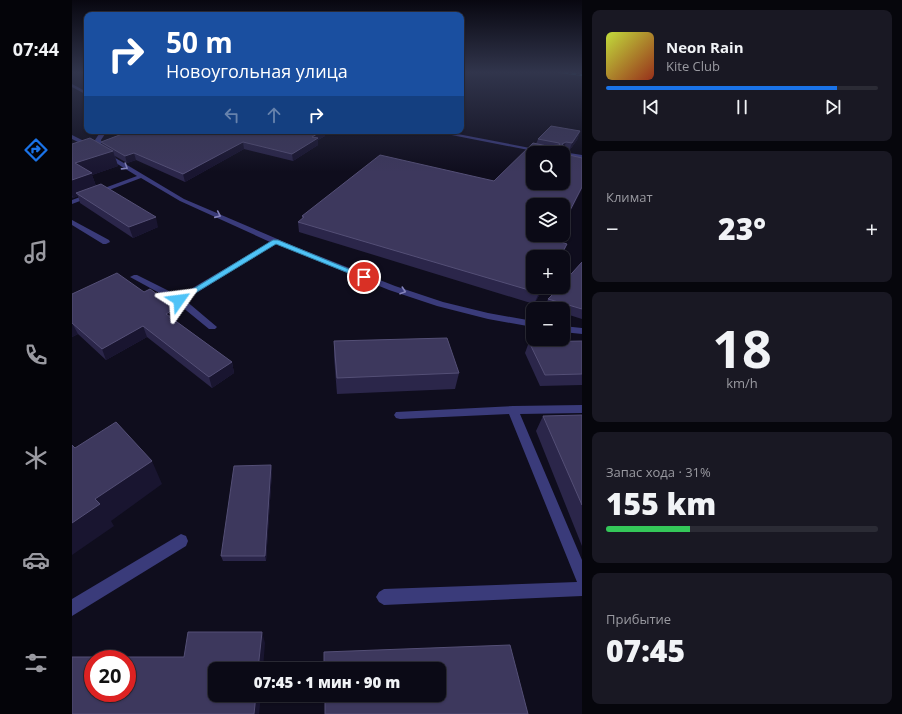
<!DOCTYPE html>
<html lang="ru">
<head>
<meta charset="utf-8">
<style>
	body { margin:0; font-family:"Open Sans",sans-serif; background:#191823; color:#f1f3f6; height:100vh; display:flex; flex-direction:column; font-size:15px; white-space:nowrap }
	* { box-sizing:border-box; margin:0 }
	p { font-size:13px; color:#9a9aa1 }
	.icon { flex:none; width:22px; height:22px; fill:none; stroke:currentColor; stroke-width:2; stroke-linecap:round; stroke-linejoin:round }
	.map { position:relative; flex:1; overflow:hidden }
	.drawer { display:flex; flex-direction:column; gap:10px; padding:10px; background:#06060c; width:320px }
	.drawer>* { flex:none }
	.banner { position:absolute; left:12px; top:12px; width:380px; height:122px; border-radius:8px; box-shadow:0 1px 3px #0004,0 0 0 1px #2b2b35; background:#1a4fa0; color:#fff; overflow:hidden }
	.controls { position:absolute; left:454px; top:146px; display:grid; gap:8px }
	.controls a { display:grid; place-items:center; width:44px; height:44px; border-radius:8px; background:#0b0a16; box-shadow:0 1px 3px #0004,0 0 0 1px #2b2b35; font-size:20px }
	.speed { position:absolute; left:12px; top:650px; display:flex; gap:8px; font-size:20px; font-weight:700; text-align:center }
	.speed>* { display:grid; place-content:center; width:52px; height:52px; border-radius:50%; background:#0b0a16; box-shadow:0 1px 3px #0004,0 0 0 1px #2b2b35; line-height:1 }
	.speed .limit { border:6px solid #d22; background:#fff; color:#111 }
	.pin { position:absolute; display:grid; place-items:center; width:34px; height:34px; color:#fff; margin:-17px; border:2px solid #fff; border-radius:50%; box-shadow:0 1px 4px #0007 }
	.me { position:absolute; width:44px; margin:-22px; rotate:59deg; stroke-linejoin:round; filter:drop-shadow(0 0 3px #0008) }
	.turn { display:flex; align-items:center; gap:14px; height:84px; padding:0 16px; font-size:18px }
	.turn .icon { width:52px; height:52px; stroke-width:2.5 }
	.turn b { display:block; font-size:28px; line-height:34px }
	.lanes { display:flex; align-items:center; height:38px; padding:0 16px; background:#0003; justify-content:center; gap:20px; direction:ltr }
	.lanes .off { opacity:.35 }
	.big { font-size:30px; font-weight:800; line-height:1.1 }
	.drawer .tile { flex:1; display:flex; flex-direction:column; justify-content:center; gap:6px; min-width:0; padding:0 14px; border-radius:8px; background:#191823 }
	.drawer .dial { align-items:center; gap:0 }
	.dial b { font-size:52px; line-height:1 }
	.song { display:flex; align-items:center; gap:12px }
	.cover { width:48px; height:48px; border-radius:6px; background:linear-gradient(135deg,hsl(70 70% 55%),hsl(10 70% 35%)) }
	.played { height:4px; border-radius:2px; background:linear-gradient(90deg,#1a73e8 85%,#2b2b35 85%) }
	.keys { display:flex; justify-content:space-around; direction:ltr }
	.heat { display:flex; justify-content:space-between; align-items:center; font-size:22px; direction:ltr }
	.charge { height:6px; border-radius:3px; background:linear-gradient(90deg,#34c759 31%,#2b2b35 0) }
	.trip { position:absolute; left:136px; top:662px; width:238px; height:40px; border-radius:8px; background:#0b0a16; box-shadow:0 1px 3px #0004,0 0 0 1px #2b2b35; font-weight:800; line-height:40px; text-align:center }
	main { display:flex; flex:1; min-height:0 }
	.dock { display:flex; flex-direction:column; width:72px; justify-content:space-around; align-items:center; background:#040409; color:#9a9aa1 }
	.dock .icon { width:28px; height:28px }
	.dock .current { color:#1a73e8 }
	.dock b { font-size:18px; color:#f1f3f6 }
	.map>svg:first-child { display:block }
</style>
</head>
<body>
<main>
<nav class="dock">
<b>07:44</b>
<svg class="icon current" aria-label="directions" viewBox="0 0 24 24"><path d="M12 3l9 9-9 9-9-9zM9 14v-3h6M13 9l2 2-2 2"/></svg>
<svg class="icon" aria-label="music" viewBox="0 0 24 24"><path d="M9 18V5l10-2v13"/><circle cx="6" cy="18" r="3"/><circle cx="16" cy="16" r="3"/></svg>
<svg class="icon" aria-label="phone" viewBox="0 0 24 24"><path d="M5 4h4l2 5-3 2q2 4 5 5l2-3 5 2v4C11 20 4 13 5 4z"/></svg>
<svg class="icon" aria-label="climate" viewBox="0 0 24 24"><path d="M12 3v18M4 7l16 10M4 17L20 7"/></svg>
<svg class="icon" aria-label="car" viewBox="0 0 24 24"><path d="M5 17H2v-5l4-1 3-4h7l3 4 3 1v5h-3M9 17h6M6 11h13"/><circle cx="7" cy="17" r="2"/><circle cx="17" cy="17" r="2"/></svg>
<svg class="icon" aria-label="filters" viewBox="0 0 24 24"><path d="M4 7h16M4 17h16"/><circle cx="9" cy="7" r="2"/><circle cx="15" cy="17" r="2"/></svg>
</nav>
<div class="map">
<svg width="510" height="714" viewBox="0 0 510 714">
	<rect width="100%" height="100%" fill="#0f0d1d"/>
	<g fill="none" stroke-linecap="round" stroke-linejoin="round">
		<path fill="#3a3b7a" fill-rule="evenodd" d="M 0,84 L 15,92 L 15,95 L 0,87 Z
			M 29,131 L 35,131 L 29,140 L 30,150 L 112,199 L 224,247 L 323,286 L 371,302 L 416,313 L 461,321 L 461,327 L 416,319 L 365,306 L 317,290 L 204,244 L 113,300 L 145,327 L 143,329 L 137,329 L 104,302 L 58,277 L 62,275 L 65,275 L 107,296 L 198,242 L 108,201 L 69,178 L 0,204 L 0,200 L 65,176 L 26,152 L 23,140 Z
			M 359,131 L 370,131 L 484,153 L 472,153 Z
			M 0,135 L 22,146 L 23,147 L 18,148 L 0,139 Z
			M 491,152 L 510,155 L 510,159 L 491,156 L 491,153 L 489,153 Z
			M 0,220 L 37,240 L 38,242 L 34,244 L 31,244 L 0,225 Z
			M 491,326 L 510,328 L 510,334 L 491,332 Z
			M 510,405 L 510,413 L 448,414 L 510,560 L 510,596 L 312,605 L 307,602 L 304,597 L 307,592 L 312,589 L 505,582 L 437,414 L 328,419 L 324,418 L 322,415 L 324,412 L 441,406 Z
			M 109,534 L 114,536 L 116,541 L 114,546 L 0,616 L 0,599 Z"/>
		<defs>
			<path id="rail" d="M 488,72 L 510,75"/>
		</defs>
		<use href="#rail" stroke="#0cdce7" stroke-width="2"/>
		<use href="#rail" stroke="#0f0d1d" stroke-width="1.5" stroke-dasharray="4" stroke-linecap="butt"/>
	</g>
	<path fill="#2b264a" d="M 58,131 L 253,131 L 253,136 L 246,140 L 246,145 L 221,161 L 172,149 L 113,182 L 64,160 L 55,163 L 43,156 L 46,166 L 20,175 L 24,186 L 86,227 L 61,238 L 8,203 L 6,196 L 1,198 L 0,197 L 0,144 L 30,144 L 29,142 Z
		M 508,131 L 505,140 L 497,151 L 496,151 L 461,235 L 487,235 L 484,240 L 495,244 L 490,257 L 461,257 L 461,287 L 472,287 L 462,304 L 227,232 L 226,222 L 230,219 L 230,216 L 422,181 L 464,144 L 466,139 Z
		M 510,262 L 510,319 L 491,313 L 491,309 L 478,309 L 473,308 L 476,299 Z
		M 0,294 L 107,319 L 104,321 L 160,362 L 162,373 L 140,388 L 75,337 L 34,360 L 6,334 L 0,337 Z
		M 262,341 L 387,373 L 383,389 L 265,394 L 262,357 Z
		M 510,341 L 510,385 L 468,386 L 453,353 L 457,342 Z
		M 510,415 L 510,546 L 464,431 L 471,416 Z
		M 199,465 L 200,471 L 194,561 L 151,561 L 149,556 Z"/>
	<path fill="#191530" d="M 250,131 L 253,131 L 253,136 L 246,140 L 246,145 L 221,161 L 220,154 L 240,137 Z
		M 508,131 L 505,140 L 497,151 L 500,143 Z
		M 171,142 L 172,149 L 113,182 L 111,174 Z
		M 494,142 L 491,151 L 490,144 Z
		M 41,151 L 46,166 L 20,175 L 25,189 L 4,193 L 6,196 L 1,198 L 0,195 L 0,180 L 3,163 Z
		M 62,153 L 64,160 L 55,163 L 53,156 Z
		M 510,187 L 510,189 L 491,227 L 491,224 Z
		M 84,217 L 86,227 L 61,238 L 57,227 Z
		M 486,235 L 487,235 L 479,251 L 483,240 Z
		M 495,244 L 490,257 L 488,257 Z
		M 470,287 L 472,287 L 462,304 L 467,293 Z
		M 104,308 L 107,319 L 97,325 L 94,314 Z
		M 0,323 L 6,334 L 0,337 Z
		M 71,326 L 75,337 L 34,360 L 30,349 Z
		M 160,362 L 162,373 L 140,388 L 137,377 Z
		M 80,461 L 90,484 L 39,521 L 42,526 L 0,555 L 0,523 L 23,499 Z
		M 199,465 L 200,471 L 194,561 L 193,556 Z
		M 190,632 L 193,643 L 191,669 L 186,669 Z
		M 184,695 L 189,695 L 187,714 L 182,714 Z"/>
	<path fill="#3d385d" stroke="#544f76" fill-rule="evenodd" d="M 479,126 L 508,131 L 500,143 L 494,142 L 490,144 L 493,148 L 496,149 L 493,154 L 510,158 L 510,187 L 491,224 L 491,205 L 461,205 L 461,235 L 486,235 L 483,240 L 495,244 L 488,257 L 461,257 L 461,287 L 470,287 L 467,293 L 226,222 L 232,217 L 230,216 L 308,155 L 422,181 L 461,143 L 475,146 L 488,145 L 487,143 L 466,139 ZM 461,153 L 491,153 L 491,183 L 461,183 Z
		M 58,131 L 250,131 L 240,137 L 246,138 L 220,154 L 171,142 L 111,174 L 62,153 L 53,156 L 29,142 Z
		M 18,138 L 41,151 L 3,163 L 20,173 L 0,180 L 0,144 Z
		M 29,184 L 84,217 L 57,227 L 4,193 Z
		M 510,262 L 510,309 L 476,299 L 488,287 L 491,287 L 491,283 Z
		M 45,273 L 72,292 L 78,289 L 104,308 L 94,314 L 160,362 L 137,377 L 71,326 L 30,349 L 0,323 L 0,294 Z
		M 375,338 L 387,373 L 265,378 L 262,341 Z
		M 510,341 L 510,374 L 473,375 L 457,342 Z
		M 510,415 L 510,505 L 471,416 Z
		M 44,422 L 80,461 L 23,499 L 28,504 L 0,523 L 0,445 L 3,448 Z
		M 199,465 L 193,556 L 149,556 L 162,466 Z
		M 116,632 L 190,632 L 186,669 L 143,669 L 143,695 L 184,695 L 182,714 L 0,714 L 0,657 L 112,657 ZM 21,659 L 55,659 L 55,693 L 21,693 Z
		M 438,645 L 456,714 L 253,714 L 253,695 L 367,695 L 367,669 L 252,669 L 252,652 Z"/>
	<defs><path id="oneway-chevron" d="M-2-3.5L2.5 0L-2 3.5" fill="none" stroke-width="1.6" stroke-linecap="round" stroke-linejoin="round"/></defs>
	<g stroke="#8483bb">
		<use href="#oneway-chevron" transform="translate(53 167) rotate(32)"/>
		<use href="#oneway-chevron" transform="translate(146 215) rotate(24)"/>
		<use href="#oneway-chevron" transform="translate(331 291) rotate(18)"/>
	</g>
	<linearGradient id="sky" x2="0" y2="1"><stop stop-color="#080710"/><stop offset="0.42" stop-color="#31354c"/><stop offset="1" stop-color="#31354c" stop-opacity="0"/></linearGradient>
	<rect width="510" height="172" fill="url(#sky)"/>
	<path fill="#4fc3f7" stroke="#337fa1" d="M 201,240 L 206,240 L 296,277 L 289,278 L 204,244 L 110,301 L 103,300 Z"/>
</svg>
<div class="controls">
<a><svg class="icon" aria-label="search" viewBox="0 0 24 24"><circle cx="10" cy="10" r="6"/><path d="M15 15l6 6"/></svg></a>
<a><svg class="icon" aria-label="layers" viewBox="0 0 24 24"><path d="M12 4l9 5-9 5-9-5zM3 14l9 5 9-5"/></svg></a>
<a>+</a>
<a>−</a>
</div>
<div class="speed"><div class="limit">20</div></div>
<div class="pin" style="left:292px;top:277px;background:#d93025"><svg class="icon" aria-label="arrive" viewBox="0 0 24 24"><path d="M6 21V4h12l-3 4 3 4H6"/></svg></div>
<svg class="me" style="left:107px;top:300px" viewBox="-20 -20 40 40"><path d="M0-17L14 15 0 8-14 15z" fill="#4fc3f7" stroke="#fff" stroke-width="4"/></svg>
<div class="trip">07:45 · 1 мин · 90 m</div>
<div class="banner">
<div class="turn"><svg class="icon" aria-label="right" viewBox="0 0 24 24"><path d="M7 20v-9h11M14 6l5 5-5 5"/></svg><div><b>50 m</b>Новоугольная улица</div></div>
<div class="lanes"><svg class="icon off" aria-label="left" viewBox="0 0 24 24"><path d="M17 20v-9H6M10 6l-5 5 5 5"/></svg><svg class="icon off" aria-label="ahead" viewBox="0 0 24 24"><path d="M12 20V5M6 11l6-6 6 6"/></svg><svg class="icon" aria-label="right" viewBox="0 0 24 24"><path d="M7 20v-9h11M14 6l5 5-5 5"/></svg></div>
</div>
</div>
<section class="drawer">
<div class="tile">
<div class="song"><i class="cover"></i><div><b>Neon Rain</b><p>Kite Club</p></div></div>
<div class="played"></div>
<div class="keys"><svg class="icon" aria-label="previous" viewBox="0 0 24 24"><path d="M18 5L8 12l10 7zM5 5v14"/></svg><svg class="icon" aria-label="pause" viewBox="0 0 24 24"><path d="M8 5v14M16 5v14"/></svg><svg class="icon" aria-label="next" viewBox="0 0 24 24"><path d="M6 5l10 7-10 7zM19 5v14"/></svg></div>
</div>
<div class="tile"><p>Климат</p>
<div class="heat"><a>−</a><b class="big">23°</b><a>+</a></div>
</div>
<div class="tile dial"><b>18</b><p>km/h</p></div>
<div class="tile"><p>Запас хода · 31%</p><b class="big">155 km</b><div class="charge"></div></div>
<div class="tile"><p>Прибытие</p><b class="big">07:45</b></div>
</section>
</main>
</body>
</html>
